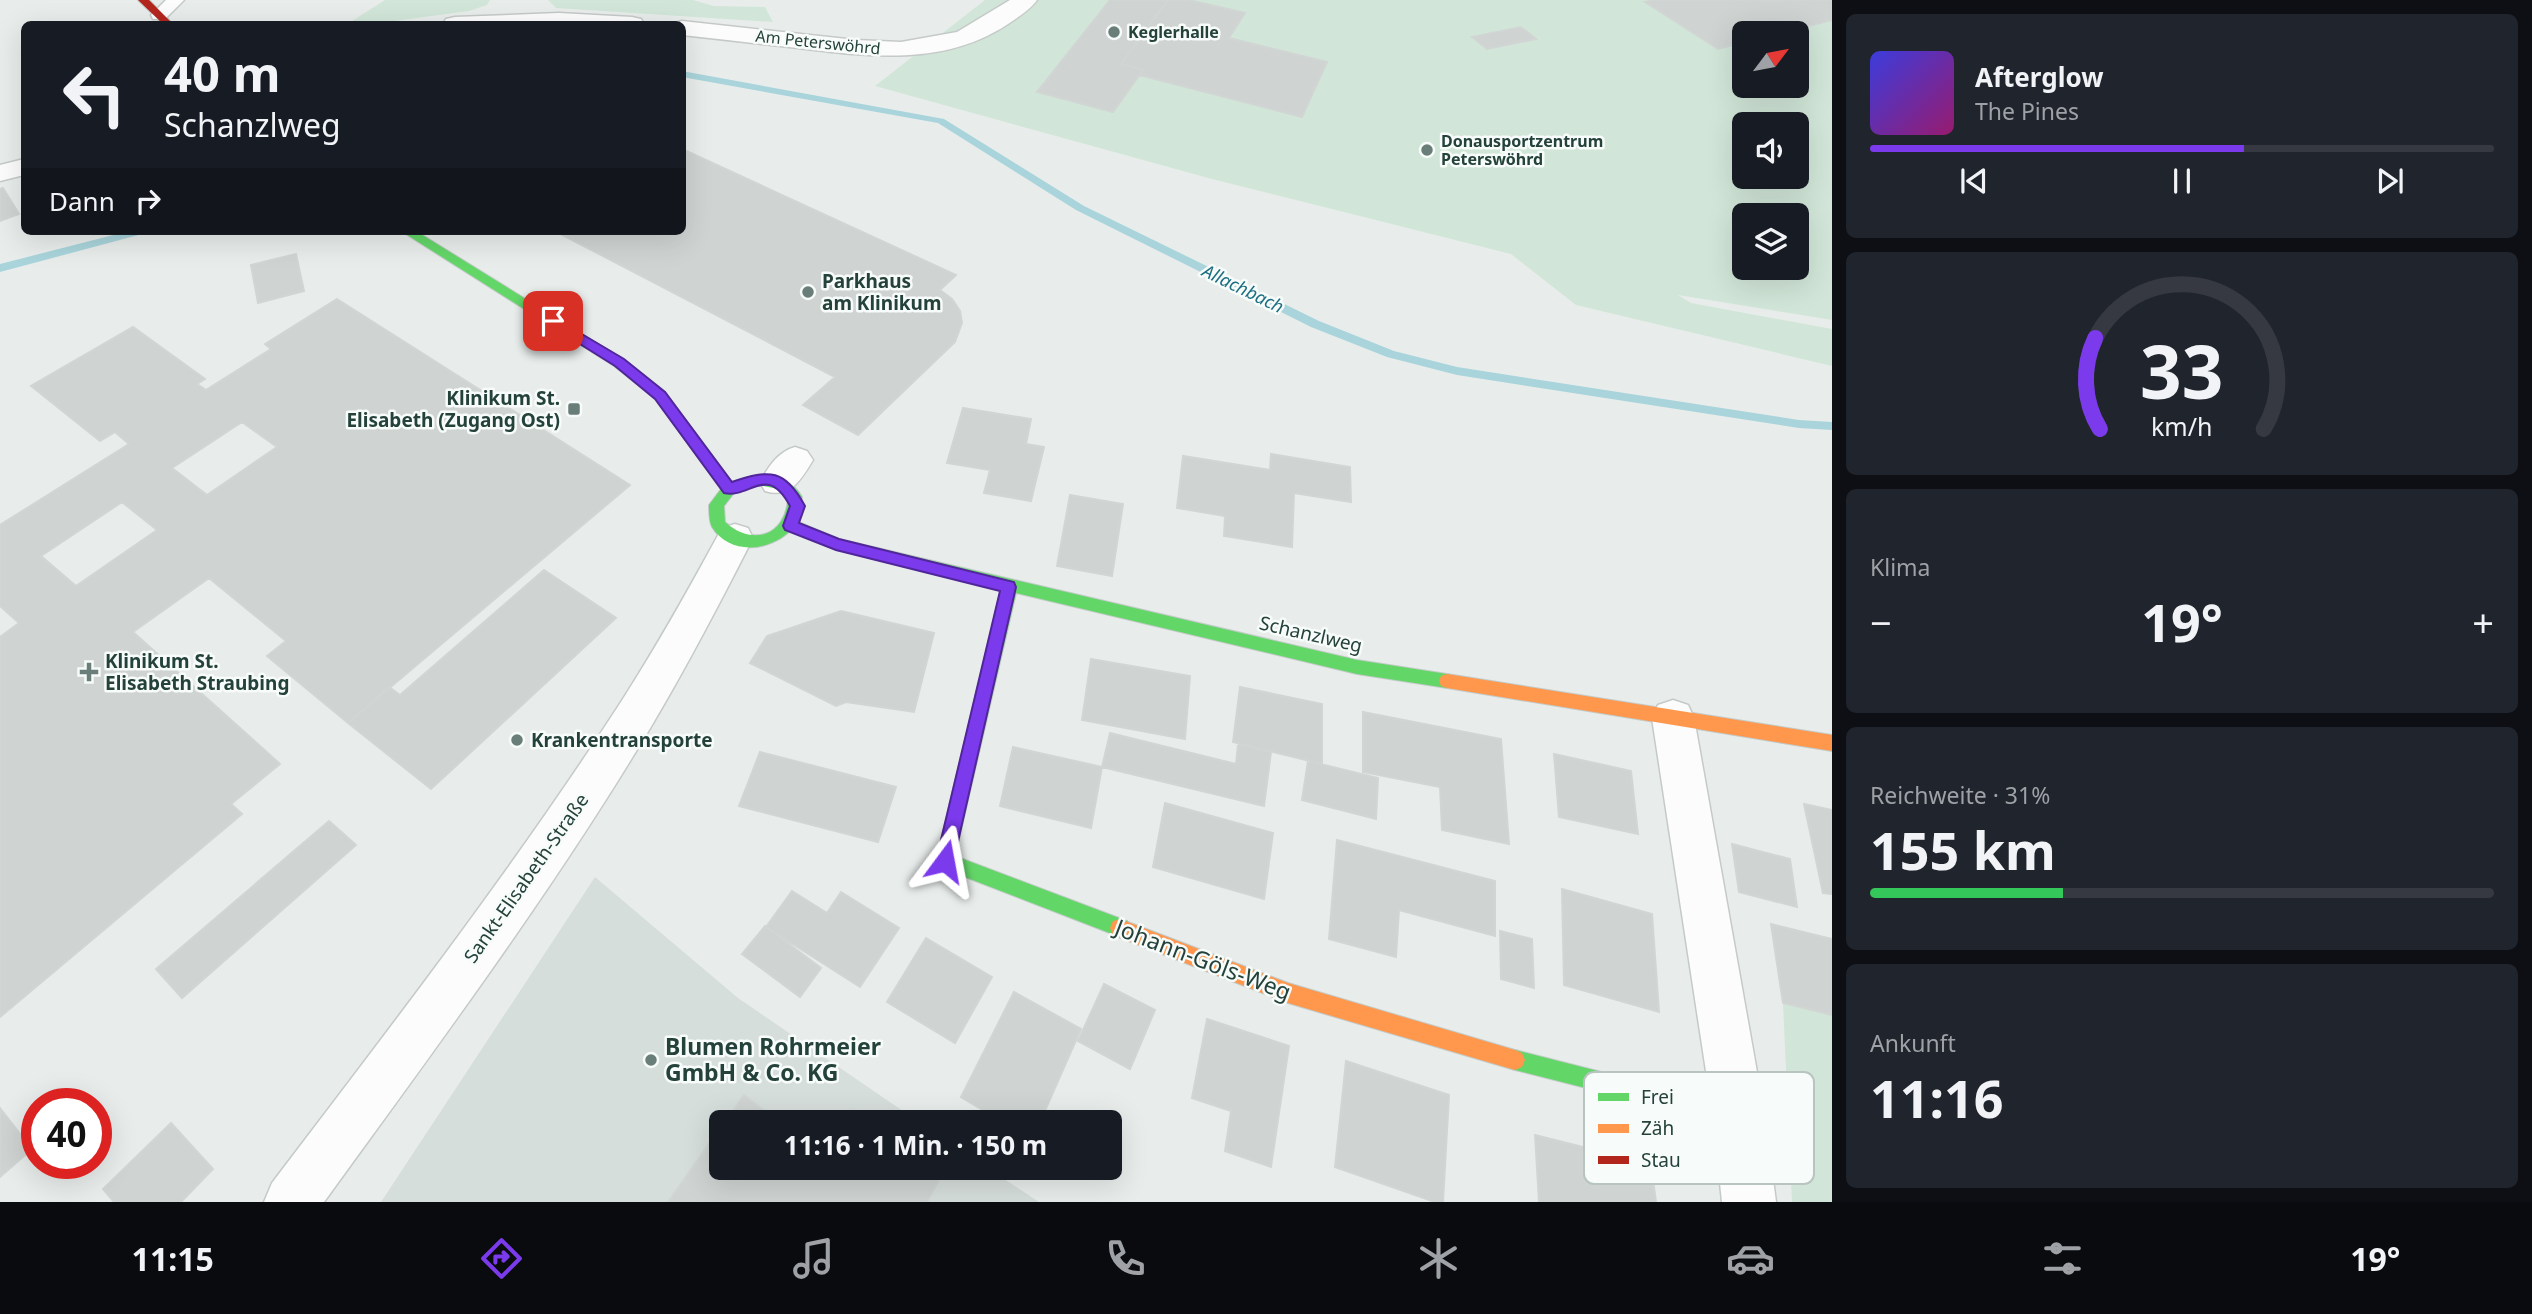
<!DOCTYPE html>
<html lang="de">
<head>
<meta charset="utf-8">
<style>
	body { margin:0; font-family:"Noto Sans",sans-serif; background:#20242c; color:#f1f3f6; height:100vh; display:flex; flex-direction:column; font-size:26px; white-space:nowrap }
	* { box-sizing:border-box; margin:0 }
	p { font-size:23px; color:#9ea1a6 }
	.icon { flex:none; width:38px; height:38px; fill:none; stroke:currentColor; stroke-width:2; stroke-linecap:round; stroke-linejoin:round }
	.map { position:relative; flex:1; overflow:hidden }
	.details { display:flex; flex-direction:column; gap:14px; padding:14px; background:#0d0f14; width:700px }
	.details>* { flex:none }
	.hud { position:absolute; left:21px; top:21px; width:665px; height:214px; border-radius:10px; box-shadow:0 7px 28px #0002; background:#171b24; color:#f1f3f6; overflow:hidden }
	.needle { width:46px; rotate:58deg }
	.buttons { position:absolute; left:1732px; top:21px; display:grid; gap:14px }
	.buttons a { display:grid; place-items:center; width:77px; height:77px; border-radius:10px; background:#171b24; box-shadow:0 7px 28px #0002; font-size:35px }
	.speed { position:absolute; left:21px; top:1088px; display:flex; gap:14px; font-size:35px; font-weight:700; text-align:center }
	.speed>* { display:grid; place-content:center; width:91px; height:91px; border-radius:50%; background:#171b24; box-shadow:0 7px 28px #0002; line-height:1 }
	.speed .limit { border:10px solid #d22; background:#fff; color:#111 }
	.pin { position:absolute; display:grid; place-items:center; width:60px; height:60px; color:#fff; margin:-30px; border-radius:14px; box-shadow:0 4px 10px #0006 }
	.me { position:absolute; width:77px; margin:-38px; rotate:13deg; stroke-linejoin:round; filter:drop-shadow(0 0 5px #0008) }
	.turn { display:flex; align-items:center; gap:24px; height:147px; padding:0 28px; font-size:32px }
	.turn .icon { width:91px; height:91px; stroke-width:2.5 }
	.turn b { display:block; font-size:49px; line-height:60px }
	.then { display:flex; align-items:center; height:66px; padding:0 28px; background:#0003; gap:14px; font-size:26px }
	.big { font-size:52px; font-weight:700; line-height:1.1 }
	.details .tile { flex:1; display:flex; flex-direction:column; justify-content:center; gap:10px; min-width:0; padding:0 24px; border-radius:10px; background:#20242c }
	.details .dial { align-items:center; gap:0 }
	.dial svg { height:182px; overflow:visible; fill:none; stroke:#363941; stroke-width:7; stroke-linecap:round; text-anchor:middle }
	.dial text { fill:#f1f3f6; stroke:none }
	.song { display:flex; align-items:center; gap:21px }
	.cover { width:84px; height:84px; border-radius:10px; background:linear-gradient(135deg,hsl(240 70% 55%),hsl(320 70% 35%)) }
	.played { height:7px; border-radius:4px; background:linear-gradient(90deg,#7c3aed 60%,#363941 60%) }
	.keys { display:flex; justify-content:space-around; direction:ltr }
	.heat { display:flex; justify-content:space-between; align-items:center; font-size:38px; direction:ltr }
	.charge { height:10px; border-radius:5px; background:linear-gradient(90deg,#34c759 31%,#363941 0) }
	.trip { position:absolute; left:709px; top:1110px; width:413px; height:70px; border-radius:10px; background:#171b24; box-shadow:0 7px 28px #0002; font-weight:700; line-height:70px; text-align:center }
	.tabs { display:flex; height:112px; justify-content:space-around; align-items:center; background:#090b0e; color:#9ea1a6 }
	.tabs .icon { width:49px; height:49px }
	.tabs .selected { color:#7c3aed }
	.tabs b { font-size:32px; color:#f1f3f6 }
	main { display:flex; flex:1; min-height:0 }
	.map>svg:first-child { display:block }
</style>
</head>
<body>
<main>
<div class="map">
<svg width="1832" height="1202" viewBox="0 0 1832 1202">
	<rect width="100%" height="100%" fill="#e8edeb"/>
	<path fill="#d6dedb" d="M 595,877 L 738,998 L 919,1122 L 721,1122 L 721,1167 L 986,1167 L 1039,1202 L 381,1202 Z"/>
	<path fill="#d1e6d8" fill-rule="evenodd" d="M 385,0 L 490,0 L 487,5 L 469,11 L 372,24 L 353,24 L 352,21 Z
		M 548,0 L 693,0 L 714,6 L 765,7 L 773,22 L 556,8 Z
		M 985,0 L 1832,0 L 1832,320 L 1678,295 L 1691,303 L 1832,329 L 1832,366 L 1576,305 L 1511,254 L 1212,179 L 875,86 ZM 1745,33 L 1797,33 L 1797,86 L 1745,86 ZM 1745,124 L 1797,124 L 1797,177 L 1745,177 ZM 1745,215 L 1797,215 L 1797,268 L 1745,268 Z
		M 1783,1003 L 1832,1015 L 1832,1202 L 1792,1202 Z"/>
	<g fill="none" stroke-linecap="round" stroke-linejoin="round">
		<path fill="#a9d4db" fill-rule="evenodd" d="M 682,71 L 944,119 L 1084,206 L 1319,321 L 1394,351 L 1457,367 L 1799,420 L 1832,422 L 1832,430 L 1799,428 L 1457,375 L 1387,357 L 1311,327 L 1076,210 L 938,123 L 682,77 Z
			M 129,231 L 147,231 L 146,233 L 0,272 L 0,264 Z"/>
	</g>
	<path fill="#cfd4d2" stroke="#d1d6d4" stroke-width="2" fill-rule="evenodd" d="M 1110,0 L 1168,0 L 1121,64 L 1143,70 L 1113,112 L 1037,92 Z
		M 1168,0 L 1189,0 L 1245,13 L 1229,38 L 1327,62 L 1302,117 L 1139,75 L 1143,70 L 1121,64 Z
		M 1654,0 L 1832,0 L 1832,20 L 1781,33 L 1745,33 L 1745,42 L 1718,49 L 1645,2 Z
		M 1521,27 L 1536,39 L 1487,49 L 1472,37 Z
		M 682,149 L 956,275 L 940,290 L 952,299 L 960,311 L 962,323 L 955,342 L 858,435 L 803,405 L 835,377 L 555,231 L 682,231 Z
		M 3,188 L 19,214 L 0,221 L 0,189 Z
		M 296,254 L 304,291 L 258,303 L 251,265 Z
		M 337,299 L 630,485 L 348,723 L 267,656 L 286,641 L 209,578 L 133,632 L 280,764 L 231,804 L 242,814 L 0,1017 L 0,637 L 19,623 L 0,606 L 0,525 L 129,444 L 115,432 L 100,441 L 31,386 L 133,327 L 205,379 L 197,384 L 206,390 L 271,349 L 265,344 ZM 242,422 L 277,447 L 207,495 L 172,468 ZM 122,502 L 157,530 L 76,586 L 41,556 Z
		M 963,408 L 1031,419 L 1026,444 L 1044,447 L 1031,501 L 984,493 L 990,470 L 947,463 Z
		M 1271,454 L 1350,467 L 1351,502 L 1294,493 L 1292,547 L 1224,536 L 1225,516 L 1177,508 L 1183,456 L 1270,470 Z
		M 1070,495 L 1123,504 L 1112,576 L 1057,566 Z
		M 544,570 L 616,618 L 431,789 L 348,723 L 389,687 L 400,695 Z
		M 841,611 L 934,633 L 914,712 L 846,702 L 836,706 L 750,663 L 767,636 Z
		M 1091,659 L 1190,676 L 1185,739 L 1082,720 Z
		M 1240,687 L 1322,704 L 1322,764 L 1233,742 Z
		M 1363,712 L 1501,739 L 1509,844 L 1442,830 L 1440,787 L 1363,772 Z
		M 1110,733 L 1236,764 L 1238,744 L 1271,752 L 1264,806 L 1102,767 Z
		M 1013,747 L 1102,767 L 1091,828 L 1000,806 Z
		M 760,752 L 896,787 L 878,842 L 739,806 Z
		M 1554,754 L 1631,771 L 1638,834 L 1559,817 Z
		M 1308,761 L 1378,778 L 1376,819 L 1302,800 Z
		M 1165,803 L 1273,833 L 1264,899 L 1153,867 Z
		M 1804,804 L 1832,810 L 1832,894 L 1823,893 Z
		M 329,821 L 356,845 L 182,998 L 156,969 Z
		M 1337,840 L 1495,881 L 1495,936 L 1399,910 L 1396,957 L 1329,939 Z
		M 1732,844 L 1790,859 L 1797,907 L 1739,892 Z
		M 1562,889 L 1652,914 L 1659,1012 L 1564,985 Z
		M 792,891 L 827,913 L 841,892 L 899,928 L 860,987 L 766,927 Z
		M 1771,924 L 1832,939 L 1832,1015 L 1783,1003 Z
		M 765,926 L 821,968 L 800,997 L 742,954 Z
		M 1500,931 L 1532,939 L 1534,988 L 1501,979 Z
		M 926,938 L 992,977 L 955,1043 L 887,1002 Z
		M 1104,984 L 1155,1010 L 1130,1069 L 1078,1041 Z
		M 1014,992 L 1081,1029 L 1040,1122 L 1003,1122 L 961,1097 Z
		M 1207,1019 L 1289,1046 L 1271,1167 L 1225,1151 L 1231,1111 L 1192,1098 Z
		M 1346,1061 L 1449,1095 L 1443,1202 L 1435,1202 L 1335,1167 Z
		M 744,1095 L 779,1122 L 725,1122 Z
		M 0,1108 L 32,1149 L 0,1177 Z
		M 853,1110 L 869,1122 L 845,1122 Z
		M 171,1123 L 213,1169 L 181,1202 L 114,1202 L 103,1189 Z
		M 721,1127 L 721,1167 L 932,1167 L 942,1174 L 927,1202 L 668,1202 Z
		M 1535,1135 L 1651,1164 L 1656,1202 L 1539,1202 Z"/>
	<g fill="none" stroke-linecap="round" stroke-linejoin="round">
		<defs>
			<path id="lane" d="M 166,0 L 184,0 L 165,19 L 153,19 L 151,15 Z"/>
			<path id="street" d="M 1010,0 L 1037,0 C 1030,10 1018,17 1008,24 C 942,68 864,56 789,47 C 754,43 718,39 682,35 L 682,24 L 672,24 L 682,21 L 856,40 L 901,42 L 957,32 Z
				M 559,13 L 632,17 L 641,19 L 644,24 L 443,24 L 446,19 L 455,17 Z
				M 24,159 L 24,175 L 0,181 L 0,165 Z
				M 795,447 L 807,451 L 813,460 C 801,480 790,499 765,491 L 760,482 C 769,466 778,452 795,447 Z
				M 735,524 L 748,528 L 753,538 C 721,601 688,664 652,725 C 553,891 437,1046 324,1202 L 264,1202 L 272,1183 C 392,1025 513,869 621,702 C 657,646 690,587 722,528 Z
				M 1673,700 L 1688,705 L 1694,718 L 1765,1117 L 1776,1202 L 1722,1202 L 1713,1117 L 1652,718 L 1658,705 Z"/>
			<path id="fast" d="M 401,231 L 416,231 L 624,360 L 665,392 L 732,482 C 759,473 785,469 802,497 L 796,521 L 839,539 L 1357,660 L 1447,674 L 1453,676 L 1455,681 L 1453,686 L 1447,688 L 1357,674 L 1016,593 L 955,856 L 1127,921 L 1130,928 L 1127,935 L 1120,937 L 939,867 L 936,861 L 1001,589 L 836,550 L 790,531 C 769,551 730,556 712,527 C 709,521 709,512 709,505 L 721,489 L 655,398 L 614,366 ZM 758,485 L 778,489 L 788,499 C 785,537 752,546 725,522 L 724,506 L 734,493 Z
				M 1515,1050 L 1739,1107 L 1746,1110 L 1749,1117 L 1746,1124 L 1739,1127 L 1515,1070 L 1508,1067 L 1505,1060 L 1508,1053 Z"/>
			<path id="slow" d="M 1447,674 L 1832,735 L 1832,751 L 1447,688 L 1441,686 L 1439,681 L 1441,676 Z
				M 1120,919 L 1288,983 L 1515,1050 L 1522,1053 L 1525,1060 L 1522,1067 L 1515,1070 L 1288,1003 L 1113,935 L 1110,928 L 1113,921 Z"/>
			<path id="jam" d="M 138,0 L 149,0 L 173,24 L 163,24 Z"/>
		</defs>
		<use href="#lane" stroke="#c5cac8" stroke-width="3"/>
		<use href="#street" stroke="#c5cac8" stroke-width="3"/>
		<use href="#fast" stroke="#c3cbc8" stroke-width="2"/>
		<use href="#slow" stroke="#c3cbc8" stroke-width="2"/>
		<use href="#jam" stroke="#c3cbc8" stroke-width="2"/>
		<use href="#lane" fill="#fcfcfc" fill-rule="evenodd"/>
		<use href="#street" fill="#fcfcfc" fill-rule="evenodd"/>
		<use href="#fast" fill="#63d668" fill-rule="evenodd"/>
		<use href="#slow" fill="#ff974d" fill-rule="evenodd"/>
		<use href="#jam" fill="#b3261e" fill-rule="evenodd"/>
	</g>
	<path fill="#7c3aed" stroke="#51269a" stroke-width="2" d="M 553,317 L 624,359 L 665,392 L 732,482 C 770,469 785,469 805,506 L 799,523 L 839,539 L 1014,582 L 1016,587 L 952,868 L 945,870 L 938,868 L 936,861 L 1000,591 L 836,550 L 785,530 L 783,526 L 790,506 C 767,463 750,499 724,493 L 655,399 L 615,366 L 548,324 L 548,318 Z"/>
	<g fill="#697e78" stroke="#f7fbf9" stroke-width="2.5">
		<circle cx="1114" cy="32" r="7"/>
		<circle cx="1427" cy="150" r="7"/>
		<circle cx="808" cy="292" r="7"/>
		<rect x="567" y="402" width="14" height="14" rx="3.5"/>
		<path d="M85.5 661.5h7v7h7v7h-7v7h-7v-7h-7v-7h7z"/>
		<circle cx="517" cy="740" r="7"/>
		<circle cx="651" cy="1060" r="7"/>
	</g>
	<g text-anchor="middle" stroke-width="5" stroke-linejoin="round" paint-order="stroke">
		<g font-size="16" font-weight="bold" fill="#24423a" stroke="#f7fbf9" text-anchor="start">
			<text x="1128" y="38">Keglerhalle</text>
			<text x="1441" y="147">Donausportzentrum<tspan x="1441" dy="18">Peterswöhrd</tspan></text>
		</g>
		<g font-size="16" fill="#24423a" stroke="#f7fbf9">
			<text transform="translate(818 42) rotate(6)" y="6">Am Peterswöhrd</text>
		</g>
		<g font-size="18" font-style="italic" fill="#1c6f80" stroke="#f7fbf9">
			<text transform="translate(1243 289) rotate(26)" y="6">Allachbach</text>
		</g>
		<g font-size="19" font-weight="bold" fill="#24423a" stroke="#f7fbf9" text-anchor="start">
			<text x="822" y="288">Parkhaus<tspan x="822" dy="22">am Klinikum</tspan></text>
			<text x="560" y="405" text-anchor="end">Klinikum St.<tspan x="560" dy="22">Elisabeth (Zugang Ost)</tspan></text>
			<text x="105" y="668">Klinikum St.<tspan x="105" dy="22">Elisabeth Straubing</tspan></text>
			<text x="531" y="747">Krankentransporte</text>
		</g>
		<g font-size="19" fill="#24423a" stroke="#f7fbf9">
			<text transform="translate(1311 634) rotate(13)" y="7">Schanzlweg</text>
			<text transform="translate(526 878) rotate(-55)" y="7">Sankt-Elisabeth-Straße</text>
		</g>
		<g font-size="23" fill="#24423a" stroke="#f7fbf9">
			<text transform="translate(1203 960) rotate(21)" y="8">Johann-Göls-Weg</text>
		</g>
		<g font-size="23" font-weight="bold" fill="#24423a" stroke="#f7fbf9" text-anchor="start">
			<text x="665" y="1055">Blumen Rohrmeier<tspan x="665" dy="26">GmbH &amp; Co. KG</tspan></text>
		</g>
	</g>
	<rect x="1584" y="1072" width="230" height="112" rx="10" fill="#f7fbf9" stroke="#b8c4c0" stroke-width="2"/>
	<rect x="1598" y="1093" width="31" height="8" fill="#63d668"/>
	<rect x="1598" y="1124" width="31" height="9" fill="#ff974d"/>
	<rect x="1598" y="1156" width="31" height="8" fill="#b3261e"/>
	<g font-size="19" fill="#24423a">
		<text x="1641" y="1104">Frei</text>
		<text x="1641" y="1135">Zäh</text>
		<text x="1641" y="1167">Stau</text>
	</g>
</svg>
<div class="buttons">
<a><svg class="needle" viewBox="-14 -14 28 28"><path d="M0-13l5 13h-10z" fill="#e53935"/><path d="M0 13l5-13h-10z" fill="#9ea1a6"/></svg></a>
<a><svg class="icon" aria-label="sound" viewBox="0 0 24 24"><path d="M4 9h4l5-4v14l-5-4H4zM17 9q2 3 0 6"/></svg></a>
<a><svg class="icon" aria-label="layers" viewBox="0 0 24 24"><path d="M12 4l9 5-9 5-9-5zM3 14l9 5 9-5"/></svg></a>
</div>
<div class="speed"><div class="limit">40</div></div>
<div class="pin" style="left:553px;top:321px;background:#d93025"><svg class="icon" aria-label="arrive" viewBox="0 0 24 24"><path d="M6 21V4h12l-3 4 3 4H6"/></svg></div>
<svg class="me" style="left:945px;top:861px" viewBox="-20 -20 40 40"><path d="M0-17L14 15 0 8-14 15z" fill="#7c3aed" stroke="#fff" stroke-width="4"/></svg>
<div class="trip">11:16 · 1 Min. · 150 m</div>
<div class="hud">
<div class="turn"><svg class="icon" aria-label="left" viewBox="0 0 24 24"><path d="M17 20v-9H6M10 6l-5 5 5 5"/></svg><div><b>40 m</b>Schanzlweg</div></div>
<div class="then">Dann<svg class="icon" aria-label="right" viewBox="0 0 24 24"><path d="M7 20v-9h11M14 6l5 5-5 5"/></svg></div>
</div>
</div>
<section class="details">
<div class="tile">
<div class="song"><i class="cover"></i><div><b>Afterglow</b><p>The Pines</p></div></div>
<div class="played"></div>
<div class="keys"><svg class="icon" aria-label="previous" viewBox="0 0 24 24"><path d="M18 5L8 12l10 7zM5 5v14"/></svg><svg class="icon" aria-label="pause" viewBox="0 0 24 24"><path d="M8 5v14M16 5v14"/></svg><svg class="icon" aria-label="next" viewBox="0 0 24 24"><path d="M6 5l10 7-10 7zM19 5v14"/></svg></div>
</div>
<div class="tile dial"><svg viewBox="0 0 100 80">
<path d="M14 69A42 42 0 1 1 86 69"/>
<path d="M14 69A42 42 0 0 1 12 29" stroke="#7c3aed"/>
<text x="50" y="56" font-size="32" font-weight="700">33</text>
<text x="50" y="72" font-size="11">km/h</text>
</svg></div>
<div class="tile"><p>Klima</p>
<div class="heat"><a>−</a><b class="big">19°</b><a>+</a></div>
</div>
<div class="tile"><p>Reichweite · 31%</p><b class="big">155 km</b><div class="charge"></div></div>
<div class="tile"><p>Ankunft</p><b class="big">11:16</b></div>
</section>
</main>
<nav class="tabs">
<b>11:15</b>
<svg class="icon selected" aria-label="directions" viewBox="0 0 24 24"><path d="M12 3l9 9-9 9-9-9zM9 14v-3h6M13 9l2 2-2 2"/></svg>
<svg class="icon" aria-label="music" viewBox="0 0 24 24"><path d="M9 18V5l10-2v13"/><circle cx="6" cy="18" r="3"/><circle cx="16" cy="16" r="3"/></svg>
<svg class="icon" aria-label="phone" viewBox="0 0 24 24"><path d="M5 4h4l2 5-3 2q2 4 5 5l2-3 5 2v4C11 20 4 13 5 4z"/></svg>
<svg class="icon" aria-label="climate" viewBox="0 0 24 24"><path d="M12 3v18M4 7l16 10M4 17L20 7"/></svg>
<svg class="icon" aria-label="car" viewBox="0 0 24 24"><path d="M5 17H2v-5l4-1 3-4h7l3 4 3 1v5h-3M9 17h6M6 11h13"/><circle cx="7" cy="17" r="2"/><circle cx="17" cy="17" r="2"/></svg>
<svg class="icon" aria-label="filters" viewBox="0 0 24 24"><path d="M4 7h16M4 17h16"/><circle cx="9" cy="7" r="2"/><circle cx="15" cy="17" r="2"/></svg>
<b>19°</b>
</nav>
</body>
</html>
